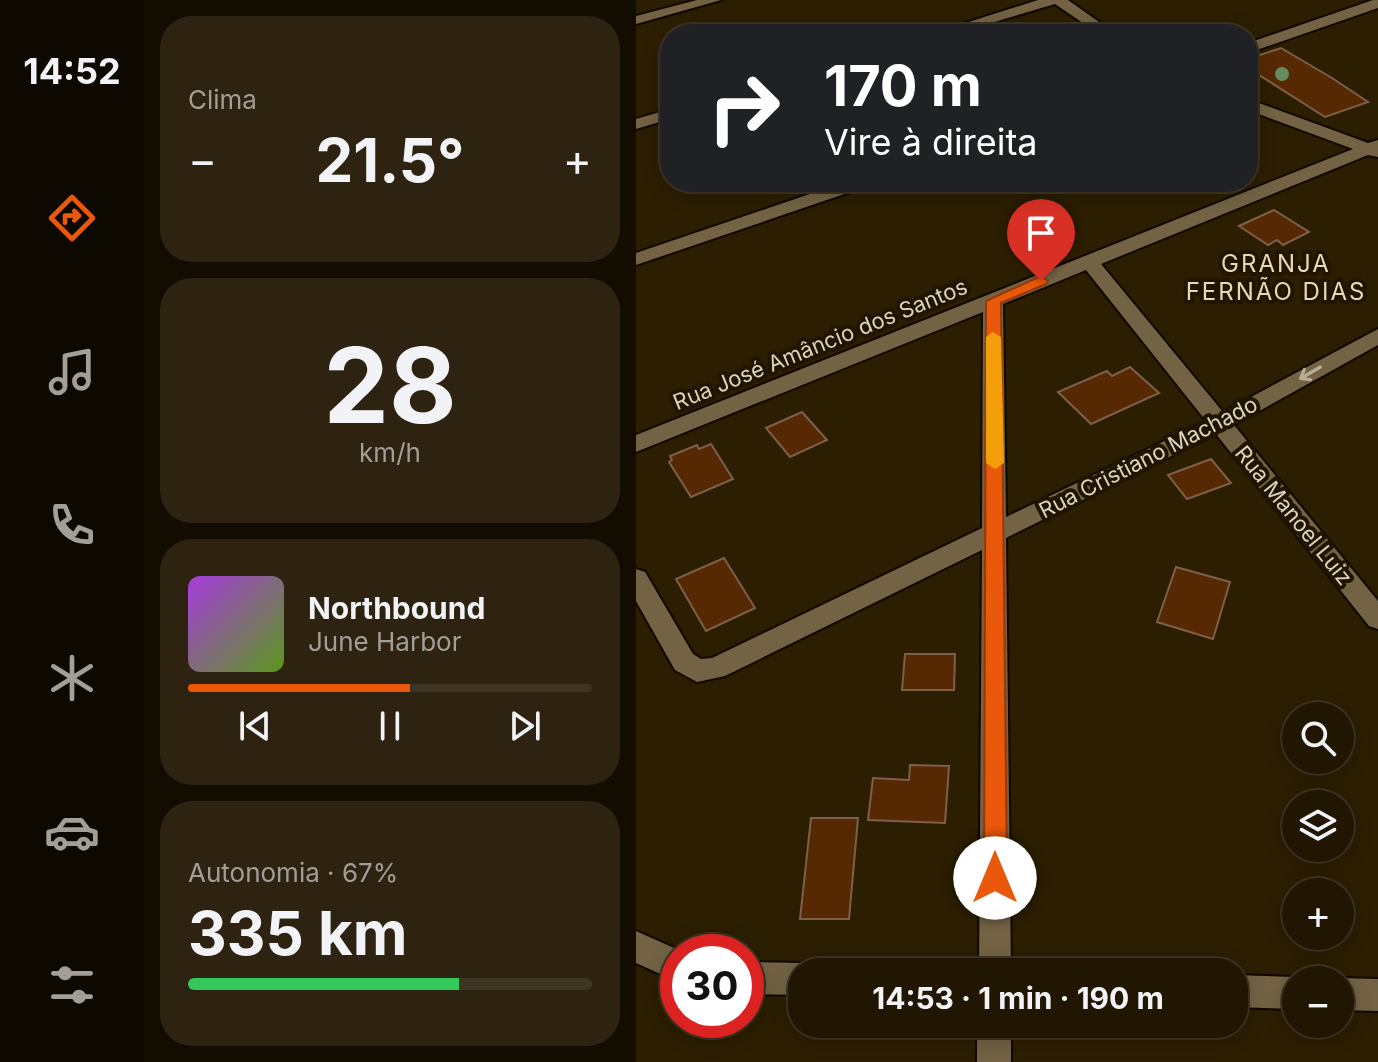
<!DOCTYPE html>
<html lang="pt">
<head>
<meta charset="utf-8">
<style>
	body { margin:0; font-family:Inter,sans-serif; background:#2d2310; color:#f1f3f6; height:100vh; display:flex; flex-direction:column; font-size:30px; white-space:nowrap }
	* { box-sizing:border-box; margin:0 }
	p { font-size:26px; color:#a29f99 }
	.icon { flex:none; width:44px; height:44px; fill:none; stroke:currentColor; stroke-width:2; stroke-linecap:round; stroke-linejoin:round }
	.map { position:relative; flex:1; overflow:hidden }
	.details { display:flex; flex-direction:column; gap:16px; padding:16px; background:#120c01; width:492px }
	.details>* { flex:none }
	.guide { position:absolute; left:24px; top:24px; width:598px; height:168px; border-radius:32px; box-shadow:0 4px 20px #0003,0 0 0 2px #3e3523; background:#202124; color:#fff; overflow:hidden }
	.tools { position:absolute; left:646px; top:702px; display:grid; gap:16px }
	.tools a { display:grid; place-items:center; width:72px; height:72px; border-radius:50%; background:#211601; box-shadow:0 4px 20px #0003,0 0 0 2px #3e3523; font-size:40px }
	.speed { position:absolute; left:24px; top:934px; display:flex; gap:16px; font-size:40px; font-weight:700; text-align:center }
	.speed>* { display:grid; place-content:center; width:104px; height:104px; border-radius:50%; background:#211601; box-shadow:0 4px 20px #0003,0 0 0 2px #3e3523; line-height:1 }
	.speed .limit { border:12px solid #d22; background:#fff; color:#111 }
	.pin { position:absolute; display:grid; place-items:center; width:68px; height:68px; color:#fff; margin:-82px -34px; border-radius:50% 50% 50% 0; rotate:-45deg; box-shadow:0 0 8px #0007 }
	.pin .icon { rotate:45deg }
	.me { position:absolute; width:88px; margin:-44px; rotate:0deg; stroke-linejoin:round; filter:drop-shadow(0 0 6px #0008) }
	.turn { display:flex; align-items:center; gap:28px; height:168px; padding:0 32px; font-size:36px }
	.turn .icon { width:104px; height:104px; stroke-width:2.5 }
	.turn b { display:block; font-size:56px; line-height:68px }
	.big { font-size:60px; font-weight:700; line-height:1.1 }
	.details .tile { flex:1; display:flex; flex-direction:column; justify-content:center; gap:12px; min-width:0; padding:0 28px; border-radius:32px; background:#2d2310 }
	.details .dial { align-items:center; gap:0 }
	.dial b { font-size:104px; line-height:1 }
	.song { display:flex; align-items:center; gap:24px }
	.cover { width:96px; height:96px; border-radius:12px; background:linear-gradient(135deg,hsl(280 70% 55%),hsl(90 70% 35%)) }
	.played { height:8px; border-radius:4px; background:linear-gradient(90deg,#ea580c 55%,#3e3523 55%) }
	.keys { display:flex; justify-content:space-around; direction:ltr }
	.heat { display:flex; justify-content:space-between; align-items:center; font-size:44px; direction:ltr }
	.charge { height:12px; border-radius:6px; background:linear-gradient(90deg,#34c759 67%,#3e3523 0) }
	.trip { position:absolute; left:152px; top:958px; width:460px; height:80px; border-radius:32px; background:#211601; box-shadow:0 4px 20px #0003,0 0 0 2px #3e3523; font-weight:700; line-height:80px; text-align:center }
	main { display:flex; flex:1; min-height:0 }
	.tabs { display:flex; flex-direction:column; width:144px; justify-content:space-around; align-items:center; background:#0d0900; color:#a29f99 }
	.tabs .icon { width:56px; height:56px }
	.tabs .current { color:#ea580c }
	.tabs b { font-size:36px; color:#f1f3f6 }
	.map>svg:first-child { display:block }
</style>
</head>
<body>
<main>
<nav class="tabs">
<b>14:52</b>
<svg class="icon current" aria-label="directions" viewBox="0 0 24 24"><path d="M12 3l9 9-9 9-9-9zM9 14v-3h6M13 9l2 2-2 2"/></svg>
<svg class="icon" aria-label="music" viewBox="0 0 24 24"><path d="M9 18V5l10-2v13"/><circle cx="6" cy="18" r="3"/><circle cx="16" cy="16" r="3"/></svg>
<svg class="icon" aria-label="phone" viewBox="0 0 24 24"><path d="M5 4h4l2 5-3 2q2 4 5 5l2-3 5 2v4C11 20 4 13 5 4z"/></svg>
<svg class="icon" aria-label="climate" viewBox="0 0 24 24"><path d="M12 3v18M4 7l16 10M4 17L20 7"/></svg>
<svg class="icon" aria-label="car" viewBox="0 0 24 24"><path d="M5 17H2v-5l4-1 3-4h7l3 4 3 1v5h-3M9 17h6M6 11h13"/><circle cx="7" cy="17" r="2"/><circle cx="17" cy="17" r="2"/></svg>
<svg class="icon" aria-label="filters" viewBox="0 0 24 24"><path d="M4 7h16M4 17h16"/><circle cx="9" cy="7" r="2"/><circle cx="15" cy="17" r="2"/></svg>
</nav>
<section class="details">
<div class="tile"><p>Clima</p>
<div class="heat"><a>−</a><b class="big">21.5°</b><a>+</a></div>
</div>
<div class="tile dial"><b>28</b><p>km/h</p></div>
<div class="tile">
<div class="song"><i class="cover"></i><div><b>Northbound</b><p>June Harbor</p></div></div>
<div class="played"></div>
<div class="keys"><svg class="icon" aria-label="previous" viewBox="0 0 24 24"><path d="M18 5L8 12l10 7zM5 5v14"/></svg><svg class="icon" aria-label="pause" viewBox="0 0 24 24"><path d="M8 5v14M16 5v14"/></svg><svg class="icon" aria-label="next" viewBox="0 0 24 24"><path d="M6 5l10 7-10 7zM19 5v14"/></svg></div>
</div>
<div class="tile"><p>Autonomia · 67%</p><b class="big">335 km</b><div class="charge"></div></div>
</section>
<div class="map">
<svg width="742" height="1062" viewBox="0 0 742 1062">
	<rect width="100%" height="100%" fill="#2c1e01"/>
	<path fill="#572903" stroke="#7e5f4b" stroke-width="2" d="M 645,48 L 696,78 L 732,102 L 689,117 L 612,68 L 612,59 Z
		M 638,210 L 673,232 L 647,245 L 641,240 L 632,245 L 603,226 Z
		M 494,367 L 523,393 L 455,424 L 422,392 L 471,371 L 476,376 Z
		M 166,412 L 191,440 L 154,457 L 130,428 Z
		M 75,444 L 97,479 L 55,497 L 33,462 L 36,460 L 34,456 L 61,445 L 63,449 Z
		M 575,459 L 595,483 L 551,499 L 532,475 Z
		M 88,558 L 119,608 L 70,631 L 40,579 Z
		M 540,567 L 594,582 L 577,639 L 521,622 Z
		M 269,654 L 319,654 L 318,690 L 266,690 Z
		M 274,765 L 313,766 L 309,823 L 232,820 L 237,778 L 273,780 Z
		M 175,818 L 222,818 L 213,919 L 164,919 Z"/>
	<g fill="none" stroke-linecap="round" stroke-linejoin="round">
		<defs>
			<path id="minor" d="M 61,0 L 85,0 L 0,24 L 0,16 Z
				M 402,0 L 432,0 L 480,34 L 463,34 L 419,4 L 318,34 L 295,34 Z
				M 737,0 L 742,0 L 742,8 L 612,53 L 612,43 Z
				M 612,99 L 732,143 L 742,140 L 742,157 L 732,155 L 465,264 L 587,412 L 742,329 L 742,345 L 598,425 L 742,601 L 742,629 L 733,626 L 580,434 L 370,538 L 375,972 L 343,972 L 346,550 L 89,676 L 61,682 L 39,670 L 0,601 L 0,569 L 9,572 L 57,654 L 65,659 L 76,658 L 346,528 L 347,312 L 0,452 L 0,435 L 717,149 L 612,110 ZM 450,270 L 570,421 L 370,517 L 367,304 Z
				M 34,109 L 34,119 L 0,129 L 0,119 Z
				M 209,182 L 235,182 L 232,186 L 0,265 L 0,253 Z
				M 0,931 L 47,952 L 42,952 L 42,982 L 0,963 Z
				M 110,962 L 166,963 L 177,968 L 179,972 L 166,972 L 166,995 L 110,994 Z
				M 598,975 L 660,977 L 668,980 L 660,980 L 660,1009 L 598,1007 Z
				M 704,978 L 742,979 L 742,1011 L 704,1010 L 704,980 L 698,980 Z
				M 341,1024 L 375,1024 L 375,1062 L 341,1062 Z"/>
		</defs>
		<use href="#minor" stroke="#120800" stroke-width="4"/>
		<use href="#minor" fill="#736344" fill-rule="evenodd"/>
	</g>
	<circle fill="#648b61" cx="646" cy="74" r="7"/>
	<defs><path id="oneway-shaft" d="M-6 0H5M1.5-3L5.5 0L1.5 3" fill="none" stroke-width="1.6" stroke-linecap="round" stroke-linejoin="round" transform="scale(2)"/></defs>
	<use stroke="#b7ac96" href="#oneway-shaft" transform="translate(674 373) rotate(150)"/>
	<path fill="#ea580c" stroke="#983908" stroke-width="2" d="M 405,276 L 412,281 L 410,284 L 365,303 L 371,878 L 367,886 L 359,889 L 351,886 L 348,878 L 350,301 Z"/>
	<path fill="#f59e0b" d="M 357,332 L 365,337 L 368,463 L 359,469 L 350,463 L 350,337 Z"/>
	<g text-anchor="middle" stroke-width="8" stroke-linejoin="round" paint-order="stroke">
		<g font-size="22" fill="#dbd3c2" stroke="#221500">
			<text transform="translate(184 344) rotate(-22)" y="8">Rua José Amâncio dos Santos</text>
			<text transform="translate(512 457) rotate(-27)" y="8">Rua Cristiano Machado</text>
			<text transform="translate(658 515) rotate(51)" y="8">Rua Manoel Luiz</text>
		</g>
		<g font-size="24" letter-spacing="2" fill="#e9d7b5" stroke="#221500">
			<text x="640" y="272">GRANJA<tspan x="640" dy="28">FERNÃO DIAS</tspan></text>
		</g>
	</g>
</svg>
<div class="tools">
<a><svg class="icon" aria-label="search" viewBox="0 0 24 24"><circle cx="10" cy="10" r="6"/><path d="M15 15l6 6"/></svg></a>
<a><svg class="icon" aria-label="layers" viewBox="0 0 24 24"><path d="M12 4l9 5-9 5-9-5zM3 14l9 5 9-5"/></svg></a>
<a>+</a>
<a>−</a>
</div>
<div class="speed"><div class="limit">30</div></div>
<div class="pin" style="left:405px;top:281px;background:#d93025"><svg class="icon" aria-label="arrive" viewBox="0 0 24 24"><path d="M6 21V4h12l-3 4 3 4H6"/></svg></div>
<svg class="me" style="left:359px;top:878px" viewBox="-20 -20 40 40"><circle r="19" fill="#fff"/><path d="M0-13L10 11 0 6-10 11z" fill="#ea580c"/></svg>
<div class="trip">14:53 · 1 min · 190 m</div>
<div class="guide">
<div class="turn"><svg class="icon" aria-label="right" viewBox="0 0 24 24"><path d="M7 20v-9h11M14 6l5 5-5 5"/></svg><div><b>170 m</b>Vire à direita</div></div>
</div>
</div>
</main>
</body>
</html>
